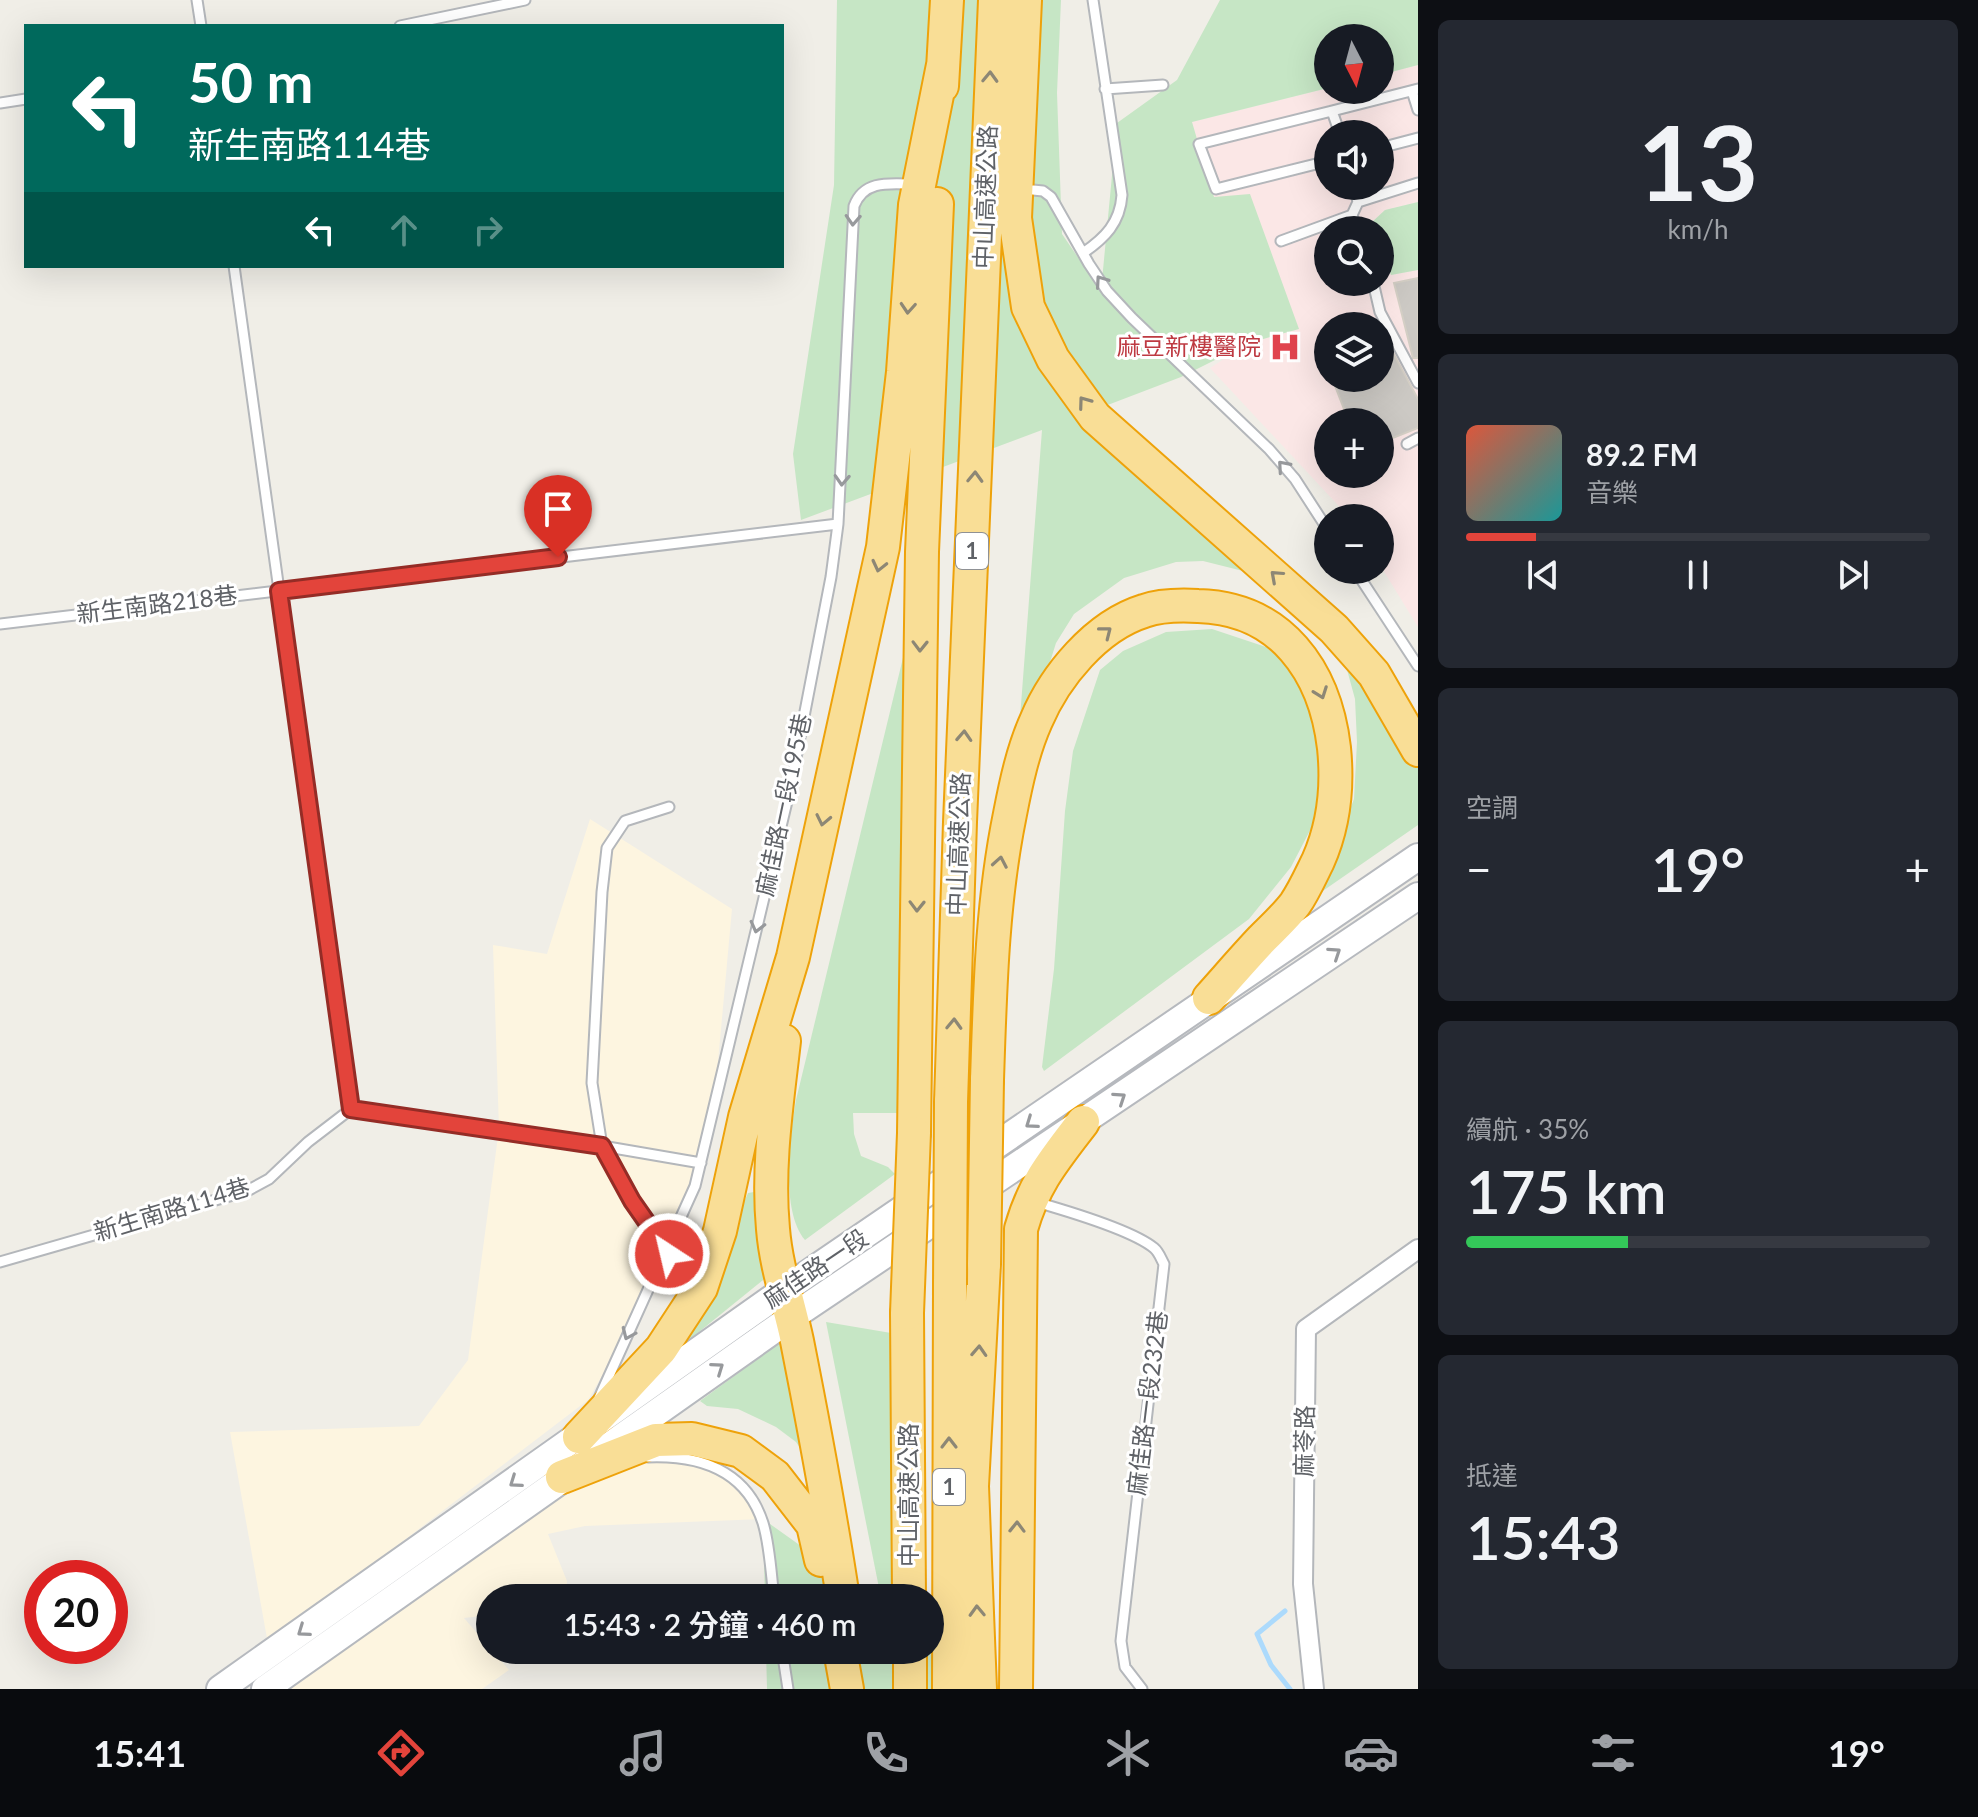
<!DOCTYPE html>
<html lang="zh-TW">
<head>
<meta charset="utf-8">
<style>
	body { margin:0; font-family:Lato,"Noto Sans TC",sans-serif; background:#242831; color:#f1f3f6; height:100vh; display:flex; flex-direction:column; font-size:30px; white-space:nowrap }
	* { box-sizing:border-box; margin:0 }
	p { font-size:26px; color:#9ea1a6 }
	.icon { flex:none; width:44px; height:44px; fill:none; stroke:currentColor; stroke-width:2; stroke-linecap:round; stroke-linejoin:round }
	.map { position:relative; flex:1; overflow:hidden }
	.details { display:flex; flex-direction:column; gap:20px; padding:20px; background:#0d0f14; width:560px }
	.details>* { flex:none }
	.hud { position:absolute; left:24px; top:24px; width:760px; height:244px; border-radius:0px; box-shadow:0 8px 32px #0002; background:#00695c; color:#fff; overflow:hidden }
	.needle { width:52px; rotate:174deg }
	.tools { position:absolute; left:1314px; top:24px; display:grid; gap:16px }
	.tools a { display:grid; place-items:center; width:80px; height:80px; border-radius:50%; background:#171b24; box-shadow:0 8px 32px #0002; font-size:40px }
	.speed { position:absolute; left:24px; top:1560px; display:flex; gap:16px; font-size:40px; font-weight:700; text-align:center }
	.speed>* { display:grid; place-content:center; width:104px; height:104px; border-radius:50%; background:#171b24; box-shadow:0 8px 32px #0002; line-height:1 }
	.speed .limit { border:12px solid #d22; background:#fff; color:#111 }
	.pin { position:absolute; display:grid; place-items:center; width:68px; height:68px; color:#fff; margin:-82px -34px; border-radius:50% 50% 50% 0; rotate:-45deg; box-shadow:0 0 8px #0007 }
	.pin .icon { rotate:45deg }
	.me { position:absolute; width:88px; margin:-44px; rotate:325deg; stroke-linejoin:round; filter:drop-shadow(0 0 6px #0008) }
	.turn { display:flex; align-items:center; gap:28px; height:168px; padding:0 32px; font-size:36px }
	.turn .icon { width:104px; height:104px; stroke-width:2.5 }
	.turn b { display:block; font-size:56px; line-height:68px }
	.lanes { display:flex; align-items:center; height:76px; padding:0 32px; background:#0003; justify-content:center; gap:40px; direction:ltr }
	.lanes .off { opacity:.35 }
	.big { font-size:60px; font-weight:600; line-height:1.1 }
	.details .card { flex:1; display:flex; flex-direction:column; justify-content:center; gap:12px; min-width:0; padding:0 28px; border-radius:12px; background:#242831 }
	.details .dial { align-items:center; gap:0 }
	.dial b { font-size:104px; line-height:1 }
	.song { display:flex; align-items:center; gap:24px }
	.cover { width:96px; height:96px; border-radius:12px; background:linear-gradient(135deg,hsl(10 70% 55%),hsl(180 70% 35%)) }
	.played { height:8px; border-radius:4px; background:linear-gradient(90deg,#e3443b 15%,#363941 15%) }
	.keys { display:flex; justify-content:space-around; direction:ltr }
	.heat { display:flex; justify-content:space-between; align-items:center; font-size:44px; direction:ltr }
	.charge { height:12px; border-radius:6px; background:linear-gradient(90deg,#34c759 35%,#363941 0) }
	.trip { position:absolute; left:476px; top:1584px; width:468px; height:80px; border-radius:40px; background:#171b24; box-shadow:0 8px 32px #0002; font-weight:600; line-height:80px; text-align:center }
	.tab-bar { display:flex; height:128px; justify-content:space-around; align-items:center; background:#090b0e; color:#9ea1a6 }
	.tab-bar .icon { width:56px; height:56px }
	.tab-bar .on { color:#e3443b }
	.tab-bar b { font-size:36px; color:#f1f3f6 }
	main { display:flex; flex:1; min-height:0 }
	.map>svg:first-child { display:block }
</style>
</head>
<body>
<main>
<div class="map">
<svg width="1418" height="1689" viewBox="0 0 1418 1689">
	<rect width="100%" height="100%" fill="#f0eee7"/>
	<path fill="#fdf5e0" d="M 590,819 L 732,909 L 711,1138 L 624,1338 L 588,1400 L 268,1644 L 230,1432 L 419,1426 L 468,1360 L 499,1129 L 493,945 L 547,954 Z
		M 665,1450 L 724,1462 L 748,1491 L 763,1519 L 585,1526 L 548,1534 L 567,1581 L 566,1598 L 490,1598 L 490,1615 L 464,1618 L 509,1670 L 482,1689 L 277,1689 L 602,1467 Z"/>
	<path fill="#fbe7e6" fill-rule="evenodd" d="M 1418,65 L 1418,202 L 1385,210 L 1371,223 L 1374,230 L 1328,230 L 1328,282 L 1380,282 L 1380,246 L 1391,275 L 1418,270 L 1418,627 L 1380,565 L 1380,518 L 1350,518 L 1210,368 L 1249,343 L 1299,329 L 1214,197 L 1192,122 L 1328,88 L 1328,90 L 1380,90 L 1380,75 ZM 1328,134 L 1380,134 L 1380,186 L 1328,186 ZM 1328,326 L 1380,326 L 1380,378 L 1328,378 ZM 1328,422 L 1380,422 L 1380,474 L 1328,474 Z"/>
	<path fill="#c6e6c5" d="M 837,0 L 1061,0 L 1057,93 L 1062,234 L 1101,291 L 1117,123 L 1177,80 L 1220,0 L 1418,0 L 1418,65 L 1380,75 L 1380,38 L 1328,38 L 1328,88 L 1192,122 L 1214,197 L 1250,194 L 1299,329 L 1249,343 L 1181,377 L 1092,411 L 1311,598 L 1418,746 L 1418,825 L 1268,929 L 1341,832 L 1354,799 L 1357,742 L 1355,699 L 1346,666 L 1317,622 L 1251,573 L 1203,561 L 1176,562 L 1124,578 L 1074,614 L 1056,643 L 1016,770 L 1042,430 L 801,520 L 793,454 L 834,185 Z
		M 1418,202 L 1418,270 L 1391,275 L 1380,246 L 1380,230 L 1374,230 L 1371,223 L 1385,210 Z
		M 1212,629 L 1266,647 L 1301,677 L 1330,772 L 1317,817 L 1291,867 L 1249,919 L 1044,1071 L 1042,1067 L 1054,969 L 1065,811 L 1073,751 L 1100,670 L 1123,651 L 1166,632 Z
		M 909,633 L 898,1113 L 853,1113 L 854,1134 L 861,1156 L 888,1167 L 895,1174 L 805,1240 C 780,1211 790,1135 796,1100 Z
		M 760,1191 L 784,1263 L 689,1340 L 691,1325 L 748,1193 Z
		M 826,1322 L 897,1334 L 897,1598 L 881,1598 Z
		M 800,1328 L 809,1461 L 796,1442 L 776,1427 L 738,1409 L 707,1406 L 700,1401 Z
		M 763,1519 L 874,1598 L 765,1598 Z
		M 930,1637 L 1003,1689 L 767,1689 L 766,1650 L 930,1650 Z"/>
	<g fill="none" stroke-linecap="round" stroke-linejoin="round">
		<path stroke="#acdafc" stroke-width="5" d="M 1285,1611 L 1257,1634 L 1271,1665 L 1290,1689"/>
	</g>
	<path fill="#ccc9c4" stroke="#d5d0c6" stroke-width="2" d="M 1418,278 L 1418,358 L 1413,358 L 1394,283 Z
		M 1384,336 L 1418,399 L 1418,428 L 1380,443 L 1380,422 L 1349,422 L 1332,378 L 1380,378 L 1380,338 Z"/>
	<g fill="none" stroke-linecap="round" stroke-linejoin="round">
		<defs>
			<path id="service" d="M 197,0 L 201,26
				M 400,26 L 525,0
				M 1105,89 L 1163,85
				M 1412,91 L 1418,110
				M 0,103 L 26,99
				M 1340,134 L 1332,111 L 1418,89
				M 1380,148 L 1418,138
				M 1328,161 L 1216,189 L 1199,144 L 1332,111
				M 1354,186 L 1358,202
				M 1033,190 L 1043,191 L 1051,197 L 1089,264 L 1107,291 L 1132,318 L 1269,449 L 1295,479 L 1328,530
				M 1352,215 L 1357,230
				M 1281,241 L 1352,215 L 1358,202 L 1418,183
				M 1083,253 C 1105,238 1120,223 1122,195 L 1093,0
				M 234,266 L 351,1109
				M 1373,282 L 1380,312 L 1418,383
				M 1407,444 L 1418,438
				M 1355,570 L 1418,666
				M 0,624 L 838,524
				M 1036,1202 C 1064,1210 1132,1230 1154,1248 C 1159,1252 1161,1259 1164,1264 L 1121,1641 L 1125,1667 L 1142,1689
				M 668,1253 L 632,1201 L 602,1146 L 592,1083 L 602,892 L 607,848 L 625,821 L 669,807
				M 0,1262 L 247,1191 L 269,1179 L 308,1142 L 351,1109 L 602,1146 L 701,1163
				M 599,1398 L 695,1186 L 790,789 L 831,577 L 838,524 L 854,206 C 863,182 885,183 908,184
				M 648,1457 C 699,1455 746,1470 763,1523 C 770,1546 771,1574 774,1598
				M 782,1650 L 788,1689"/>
			<path id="minor" d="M 1314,1689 L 1303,1584 L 1306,1329 L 1418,1249"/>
			<path id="secondary" d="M 220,1689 L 784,1290 L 1418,857
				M 265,1689 L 792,1317 L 1418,896"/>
			<path id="motorway" d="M 1025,0 L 1015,218 L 1028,307 L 1053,359 L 1095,417 L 1334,629 L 1374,674 L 1418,750
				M 942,86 L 947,0
				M 784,1041 C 777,1103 767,1166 773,1229 C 776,1267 789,1303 797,1341 C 814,1427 830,1512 843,1598
				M 987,1080 C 990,990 992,902 1010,814 C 1016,783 1023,750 1036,721 C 1055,676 1096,626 1144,611 C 1161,605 1180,605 1198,606 C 1281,608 1325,671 1334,748 C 1338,787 1334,825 1318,861 C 1311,875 1304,891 1295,904 C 1286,916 1273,928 1262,939 C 1244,958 1227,978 1209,998
				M 951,1102 L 960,822 L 995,0
				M 914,1133 L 922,552 L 937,204
				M 907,1313 L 909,1598
				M 579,1437 L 661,1349 L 701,1288 L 720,1231 L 745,1117 L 793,957 L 883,547 L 903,372 L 915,205 L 943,65
				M 562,1477 L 656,1440 L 692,1439 L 741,1451 L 775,1476 L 813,1525 L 821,1560
				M 840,1650 L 847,1689
				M 910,1650 L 910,1689
				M 949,1689 L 950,1285
				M 980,1689 L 972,1486 L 984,1264
				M 1016,1689 L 1021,1229 C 1034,1183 1054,1160 1083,1122"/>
		</defs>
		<use href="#service" stroke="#b4b7bb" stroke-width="13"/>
		<use href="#minor" stroke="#b4b7bb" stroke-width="22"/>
		<use href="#secondary" stroke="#b6b9be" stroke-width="30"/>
		<use href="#motorway" stroke="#eea20a" stroke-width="36"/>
		<use href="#service" stroke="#fff" stroke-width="9"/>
		<use href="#minor" stroke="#fff" stroke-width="18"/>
		<use href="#secondary" stroke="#fff" stroke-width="26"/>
		<use href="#motorway" stroke="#f9de96" stroke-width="32"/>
		<defs>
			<path id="motorway-bridge" d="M 984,1264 L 987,1080
				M 950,1285 L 951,1102
				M 907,1313 L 914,1133"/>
		</defs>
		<use href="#motorway-bridge" stroke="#eea20a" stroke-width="36" stroke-linecap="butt"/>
		<use href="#motorway-bridge" stroke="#f9de96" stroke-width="32"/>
	</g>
	<defs><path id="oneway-chevron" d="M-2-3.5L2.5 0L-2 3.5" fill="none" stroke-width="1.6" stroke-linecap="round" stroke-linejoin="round" transform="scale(2)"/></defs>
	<g stroke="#8d8775">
		<use href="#oneway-chevron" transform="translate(990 77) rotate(-88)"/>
		<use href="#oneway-chevron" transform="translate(908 308) rotate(94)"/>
		<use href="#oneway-chevron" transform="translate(1084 402) rotate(-126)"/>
		<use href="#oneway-chevron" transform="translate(975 477) rotate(-88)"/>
		<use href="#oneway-chevron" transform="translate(879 566) rotate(103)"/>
		<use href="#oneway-chevron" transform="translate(1276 576) rotate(-138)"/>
		<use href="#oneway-chevron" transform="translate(1106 632) rotate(-38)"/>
		<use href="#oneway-chevron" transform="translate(920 646) rotate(91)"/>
		<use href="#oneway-chevron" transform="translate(1321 693) rotate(70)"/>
		<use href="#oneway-chevron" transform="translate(964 736) rotate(-87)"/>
		<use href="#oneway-chevron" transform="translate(823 820) rotate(102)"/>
		<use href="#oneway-chevron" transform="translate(1000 862) rotate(-80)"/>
		<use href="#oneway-chevron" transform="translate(917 906) rotate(91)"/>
		<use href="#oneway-chevron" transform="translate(954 1024) rotate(-88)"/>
		<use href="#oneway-chevron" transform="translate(979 1351) rotate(-87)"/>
		<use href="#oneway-chevron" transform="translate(949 1443) rotate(-90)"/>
		<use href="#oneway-chevron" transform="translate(1017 1527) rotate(-89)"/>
		<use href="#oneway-chevron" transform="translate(977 1611) rotate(-92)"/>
	</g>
	<g stroke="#97999c">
		<use href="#oneway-chevron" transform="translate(853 220) rotate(93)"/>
		<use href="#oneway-chevron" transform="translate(1101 281) rotate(-125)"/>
		<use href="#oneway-chevron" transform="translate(1283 466) rotate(-131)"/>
		<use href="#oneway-chevron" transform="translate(842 480) rotate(93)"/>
		<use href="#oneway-chevron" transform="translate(757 927) rotate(104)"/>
		<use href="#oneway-chevron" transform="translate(1335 953) rotate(-34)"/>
		<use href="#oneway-chevron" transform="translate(1120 1098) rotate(-34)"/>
		<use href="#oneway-chevron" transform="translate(1031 1123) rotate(145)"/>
		<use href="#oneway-chevron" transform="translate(628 1334) rotate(114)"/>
		<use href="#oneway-chevron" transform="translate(718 1368) rotate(-35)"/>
		<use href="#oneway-chevron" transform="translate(515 1482) rotate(145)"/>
		<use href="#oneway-chevron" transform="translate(303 1631) rotate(145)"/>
	</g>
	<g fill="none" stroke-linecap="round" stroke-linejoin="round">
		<defs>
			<path id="route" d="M 558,557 L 279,591 L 351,1109 L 602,1146 L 632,1201 L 669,1254"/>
		</defs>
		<use href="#route" stroke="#942c26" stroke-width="20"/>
		<use href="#route" stroke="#e3443b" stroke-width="14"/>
	</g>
	<defs>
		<symbol id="hospital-bare" viewBox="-9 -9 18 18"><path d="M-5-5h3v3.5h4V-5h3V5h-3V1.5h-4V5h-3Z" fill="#e0444e" stroke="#fff" stroke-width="2.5" paint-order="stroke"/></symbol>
	</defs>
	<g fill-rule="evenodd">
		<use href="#hospital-bare" x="1263" y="325" width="44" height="44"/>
	</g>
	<g text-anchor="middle" stroke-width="6" stroke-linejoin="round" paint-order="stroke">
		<g fill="#fff" stroke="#8f9195" stroke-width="2">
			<rect x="956" y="533" width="32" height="36" rx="6"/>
			<rect x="933" y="1469" width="32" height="36" rx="6"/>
		</g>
		<g font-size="22" font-weight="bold" fill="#5f6267">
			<text x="972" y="559">1</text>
			<text x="949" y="1495">1</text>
		</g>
		<g font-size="24" fill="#5f6267" stroke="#fff">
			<text transform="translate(986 197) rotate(-88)" y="8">中山高速公路</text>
			<text transform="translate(157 605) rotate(-7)" y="8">新生南路218巷</text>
			<text transform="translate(784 805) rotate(-78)" y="8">麻佳路一段195巷</text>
			<text transform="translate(959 844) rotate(-88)" y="8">中山高速公路</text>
			<text transform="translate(172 1210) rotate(-17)" y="8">新生南路114巷</text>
			<text transform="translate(816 1269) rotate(-34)" y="8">麻佳路一段</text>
			<text transform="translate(1148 1403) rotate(-83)" y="8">麻佳路一段232巷</text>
			<text transform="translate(1305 1441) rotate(-89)" y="8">麻苓路</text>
			<text transform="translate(909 1495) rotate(-90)" y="8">中山高速公路</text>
		</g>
		<g font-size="24" fill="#be3a42" stroke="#fff" text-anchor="end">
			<text x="1261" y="355">麻豆新樓醫院</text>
		</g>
	</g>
</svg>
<div class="tools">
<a><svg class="needle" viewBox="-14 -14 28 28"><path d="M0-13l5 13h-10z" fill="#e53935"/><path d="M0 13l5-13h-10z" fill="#9ea1a6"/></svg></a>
<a><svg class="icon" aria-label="sound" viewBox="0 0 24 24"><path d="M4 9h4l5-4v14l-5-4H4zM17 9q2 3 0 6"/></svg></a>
<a><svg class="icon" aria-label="search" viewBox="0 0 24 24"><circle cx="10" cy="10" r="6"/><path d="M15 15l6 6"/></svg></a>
<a><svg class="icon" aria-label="layers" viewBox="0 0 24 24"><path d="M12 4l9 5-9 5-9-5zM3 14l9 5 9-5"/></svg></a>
<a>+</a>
<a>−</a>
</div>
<div class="speed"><div class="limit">20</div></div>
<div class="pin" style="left:558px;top:557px;background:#d93025"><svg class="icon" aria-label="arrive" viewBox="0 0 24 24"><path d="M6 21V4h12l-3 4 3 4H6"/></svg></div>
<svg class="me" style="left:669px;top:1254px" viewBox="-20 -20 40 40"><circle r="17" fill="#e3443b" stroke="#fff" stroke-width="3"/><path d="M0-11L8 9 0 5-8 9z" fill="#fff"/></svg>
<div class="trip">15:43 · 2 分鐘 · 460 m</div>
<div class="hud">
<div class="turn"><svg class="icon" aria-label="left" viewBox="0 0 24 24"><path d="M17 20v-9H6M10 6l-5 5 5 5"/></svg><div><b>50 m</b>新生南路114巷</div></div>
<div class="lanes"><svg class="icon" aria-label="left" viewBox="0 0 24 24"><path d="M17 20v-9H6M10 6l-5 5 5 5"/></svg><svg class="icon off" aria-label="ahead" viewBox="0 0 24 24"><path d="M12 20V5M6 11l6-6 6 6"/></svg><svg class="icon off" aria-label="right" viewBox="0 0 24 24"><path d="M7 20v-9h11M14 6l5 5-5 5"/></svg></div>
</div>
</div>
<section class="details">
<div class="card dial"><b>13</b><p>km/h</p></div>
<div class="card">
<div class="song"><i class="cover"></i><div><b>89.2 FM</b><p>音樂</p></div></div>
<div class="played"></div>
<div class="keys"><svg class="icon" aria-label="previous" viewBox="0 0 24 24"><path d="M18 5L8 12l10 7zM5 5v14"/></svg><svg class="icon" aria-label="pause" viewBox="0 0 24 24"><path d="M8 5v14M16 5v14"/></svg><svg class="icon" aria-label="next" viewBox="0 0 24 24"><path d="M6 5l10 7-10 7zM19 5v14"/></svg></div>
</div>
<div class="card"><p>空調</p>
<div class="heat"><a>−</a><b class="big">19°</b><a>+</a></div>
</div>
<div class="card"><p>續航 · 35%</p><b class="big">175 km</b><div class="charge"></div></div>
<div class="card"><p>抵達</p><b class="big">15:43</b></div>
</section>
</main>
<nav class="tab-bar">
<b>15:41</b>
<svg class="icon on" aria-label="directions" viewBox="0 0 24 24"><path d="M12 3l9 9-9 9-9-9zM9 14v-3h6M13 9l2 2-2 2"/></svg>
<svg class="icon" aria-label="music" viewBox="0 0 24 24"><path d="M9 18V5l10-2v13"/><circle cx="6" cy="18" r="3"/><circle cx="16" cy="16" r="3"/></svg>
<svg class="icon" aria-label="phone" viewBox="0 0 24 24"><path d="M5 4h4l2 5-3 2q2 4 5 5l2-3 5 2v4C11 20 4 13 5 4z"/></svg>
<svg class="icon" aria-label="climate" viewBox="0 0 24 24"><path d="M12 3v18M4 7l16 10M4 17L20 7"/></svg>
<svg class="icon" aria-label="car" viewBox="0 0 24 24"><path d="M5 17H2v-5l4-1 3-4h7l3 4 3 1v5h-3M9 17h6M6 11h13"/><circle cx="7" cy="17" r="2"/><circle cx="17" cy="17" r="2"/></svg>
<svg class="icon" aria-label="filters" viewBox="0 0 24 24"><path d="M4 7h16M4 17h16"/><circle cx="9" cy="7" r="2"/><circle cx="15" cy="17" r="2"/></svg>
<b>19°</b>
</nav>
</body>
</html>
